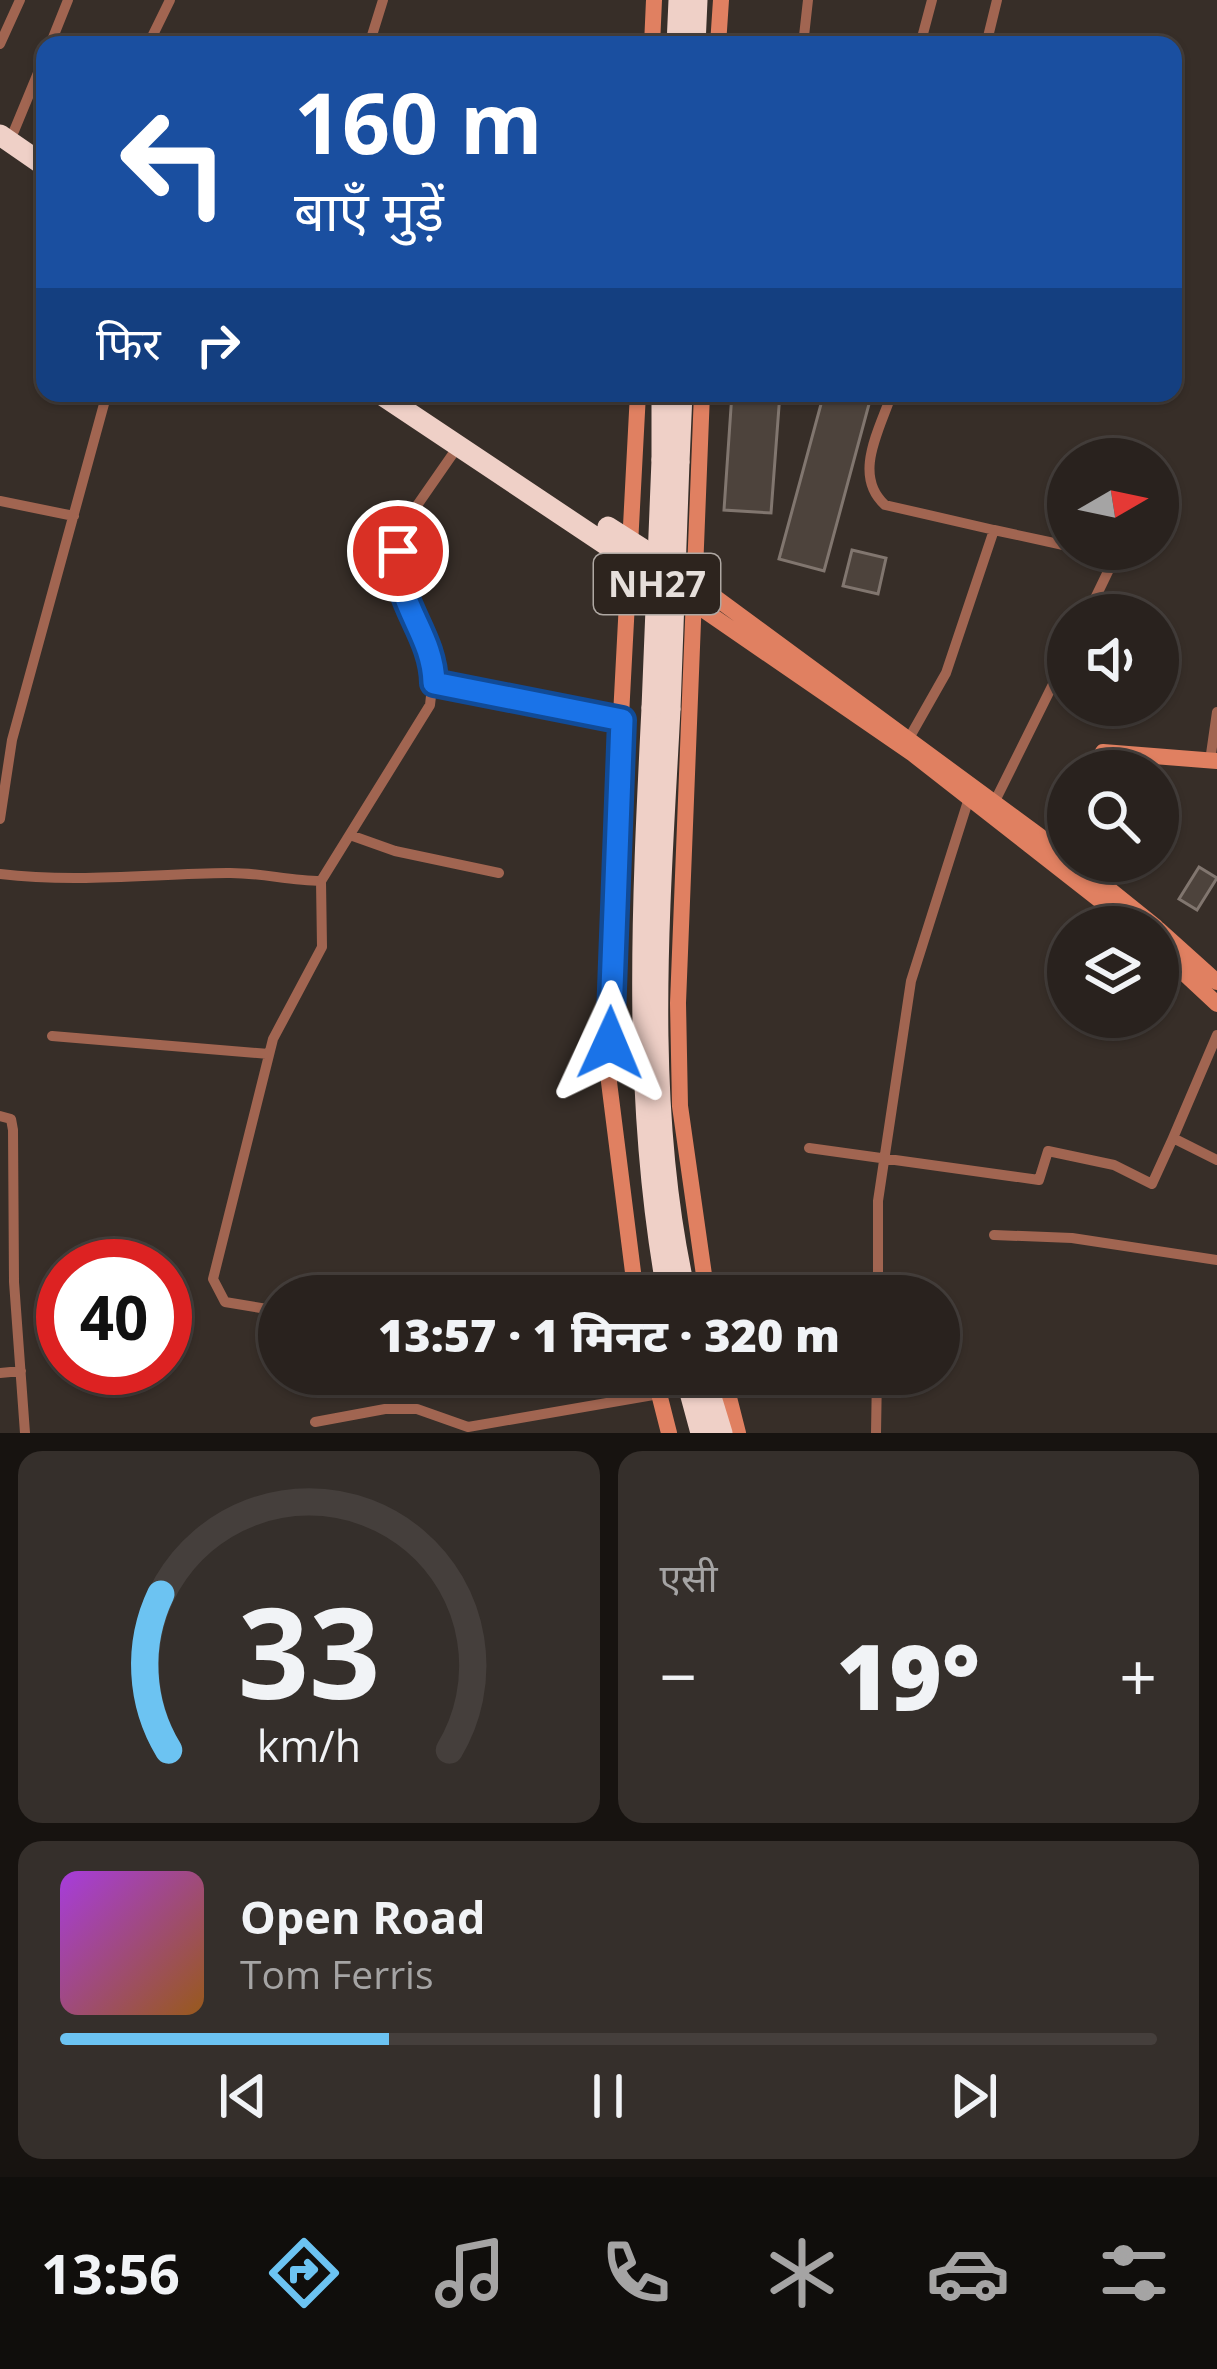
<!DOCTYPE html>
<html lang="hi">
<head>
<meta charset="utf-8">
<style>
	body { margin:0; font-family:"Open Sans","Noto Sans Devanagari",sans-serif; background:#352f2b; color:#f1f3f6; height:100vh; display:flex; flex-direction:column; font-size:45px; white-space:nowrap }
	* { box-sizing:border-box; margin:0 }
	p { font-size:39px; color:#a5a4a4 }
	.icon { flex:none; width:66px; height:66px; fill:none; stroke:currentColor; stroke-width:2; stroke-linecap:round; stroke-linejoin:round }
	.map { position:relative; height:1433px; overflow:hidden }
	.panel { display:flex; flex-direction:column; gap:18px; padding:18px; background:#171310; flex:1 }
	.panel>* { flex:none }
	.guide { position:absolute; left:36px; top:36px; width:1146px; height:366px; border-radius:24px; box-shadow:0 3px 9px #0004,0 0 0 3px #453f3c; background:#1a4fa0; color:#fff; overflow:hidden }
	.needle { width:78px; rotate:81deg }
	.controls { position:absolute; left:1047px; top:438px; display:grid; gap:24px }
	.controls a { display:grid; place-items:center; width:132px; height:132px; border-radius:50%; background:#29221e; box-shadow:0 3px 9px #0004,0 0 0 3px #453f3c; font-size:60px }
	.speed { position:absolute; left:36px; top:1239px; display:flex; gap:24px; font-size:60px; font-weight:700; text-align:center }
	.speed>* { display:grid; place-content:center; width:156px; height:156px; border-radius:50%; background:#29221e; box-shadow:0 3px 9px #0004,0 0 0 3px #453f3c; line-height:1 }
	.speed .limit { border:18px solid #d22; background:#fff; color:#111 }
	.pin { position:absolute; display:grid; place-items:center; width:102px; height:102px; color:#fff; margin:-51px; border:6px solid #fff; border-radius:50%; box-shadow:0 3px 12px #0007 }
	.me { position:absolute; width:132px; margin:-66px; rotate:1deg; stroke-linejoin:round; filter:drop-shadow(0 0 9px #0008) }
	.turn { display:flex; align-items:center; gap:42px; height:252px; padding:0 60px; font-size:54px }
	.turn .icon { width:156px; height:156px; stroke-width:2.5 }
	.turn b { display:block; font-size:84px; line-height:102px }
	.then { display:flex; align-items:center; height:114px; padding:0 60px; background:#0003; gap:24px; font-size:45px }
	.big { font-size:90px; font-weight:800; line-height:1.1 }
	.panel .card { flex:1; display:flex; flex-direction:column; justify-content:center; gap:18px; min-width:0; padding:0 42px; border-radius:24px; background:#352f2b }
	.panel .dial { align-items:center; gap:0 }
	.dial svg { height:312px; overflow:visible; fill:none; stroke:#453f3c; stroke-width:7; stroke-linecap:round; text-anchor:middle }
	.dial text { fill:#f1f3f6; stroke:none }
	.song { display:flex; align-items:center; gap:36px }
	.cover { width:144px; height:144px; border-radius:18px; background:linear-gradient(135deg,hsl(280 70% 55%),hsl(30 70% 35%)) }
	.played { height:12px; border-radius:6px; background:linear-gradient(90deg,#6cc3f2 30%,#453f3c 30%) }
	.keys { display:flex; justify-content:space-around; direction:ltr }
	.heat { display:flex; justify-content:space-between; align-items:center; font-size:66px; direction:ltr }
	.panel .tiles { flex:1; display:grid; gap:18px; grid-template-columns:1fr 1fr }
	.card:last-child { grid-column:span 2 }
	.trip { position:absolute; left:258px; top:1275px; width:702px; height:120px; border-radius:60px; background:#29221e; box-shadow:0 3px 9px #0004,0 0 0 3px #453f3c; font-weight:800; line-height:120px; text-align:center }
	.tabs { display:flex; height:192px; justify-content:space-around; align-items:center; background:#100e0c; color:#a5a4a4 }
	.tabs .icon { width:84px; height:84px }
	.tabs .current { color:#6cc3f2 }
	.tabs b { font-size:54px; color:#f1f3f6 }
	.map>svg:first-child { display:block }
</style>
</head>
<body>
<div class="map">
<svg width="1217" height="1433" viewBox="0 0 1217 1433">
	<rect width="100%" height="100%" fill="#372e28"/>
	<path fill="#4d433c" stroke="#81766f" stroke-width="3" d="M 732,393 L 780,393 L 771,513 L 724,510 Z
		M 824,393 L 872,393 L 824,571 L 779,559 Z
		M 852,550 L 886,558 L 878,594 L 843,586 Z
		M 1199,867 L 1217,878 L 1197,910 L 1179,899 Z"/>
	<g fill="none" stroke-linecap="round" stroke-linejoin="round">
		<path stroke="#a16551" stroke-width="10" d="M 0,44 L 20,0
			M 50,45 L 68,0
			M 148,45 L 170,0
			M 206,45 L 209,40
			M 369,45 L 383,0
			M 803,45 L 808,0
			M 920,45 L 932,0
			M 986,45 L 997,0
			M 14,131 L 45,56
			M 892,393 C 880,429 852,475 885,505 L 994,530
			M 0,501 L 74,516
			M 1084,549 L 1115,557 L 1087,615
			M 434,683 L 622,720
			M 908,740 L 946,673 L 994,530 L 1068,546
			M 1210,761 L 1217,712
			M 992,807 L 1068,654
			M 0,819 L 12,740 L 107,393
			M 350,835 L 395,851 L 499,873
			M 0,874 C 77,883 150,874 227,873 C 258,872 289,881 321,881 L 430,705 L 434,669 L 400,591 L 398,551 L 409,517 L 459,445
			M 52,1036 L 269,1054
			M 0,1116 L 11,1119 L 13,1130 L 14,1282 L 25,1433
			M 1173,1138 L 1217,1035
			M 809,1148 L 1039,1180 L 1048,1151 L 1114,1165 L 1152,1184 L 1173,1138 L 1217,1160
			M 994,1235 L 1072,1238 L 1217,1260
			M 759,1296 L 878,1287
			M 878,1296 L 878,1201 L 911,981 L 969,798
			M 279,1311 L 225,1302 L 213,1279 L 273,1039 L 322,947 L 321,881
			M 0,1373 L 21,1371
			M 315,1422 L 385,1409 L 417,1409 L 468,1427 L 659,1394
			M 876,1433 L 877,1374"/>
		<path stroke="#e08061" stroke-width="16" d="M 652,45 L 654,0
			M 718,45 L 721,0
			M 702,393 L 678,1003 L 680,1106 L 707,1296
			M 693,581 L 1068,857
			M 692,602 L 913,754 L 1134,927
			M 1093,771 L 1103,752 L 1217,761
			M 1049,855 L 1068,818
			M 1074,861 L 1156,927
			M 1158,929 L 1217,982
			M 1158,949 L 1217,1004
			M 636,1296 L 609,1082 L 612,887 L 638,393
			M 654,1374 L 669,1433
			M 723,1374 L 738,1433"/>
		<path stroke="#efd0c7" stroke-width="21" d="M 677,45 L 679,0
			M 695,45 L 697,0
			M 0,135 L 45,166
			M 379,393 L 692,602
			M 662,393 L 662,460
			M 679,462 L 682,393
			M 608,527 L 693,581
			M 652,708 C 642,906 632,1100 668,1296
			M 670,709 C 660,904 642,1104 686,1296
			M 685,1374 L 701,1433
			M 704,1374 L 722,1433"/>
		<path stroke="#efd0c7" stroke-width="21" d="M 652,708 L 662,460
			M 670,709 L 679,462"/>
	</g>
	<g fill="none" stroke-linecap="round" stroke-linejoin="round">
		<defs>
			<path id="route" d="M 398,551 C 395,605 433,633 434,683 L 622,720 L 610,1043"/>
		</defs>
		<use href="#route" stroke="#114b97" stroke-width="30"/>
		<use href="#route" stroke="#1a73e8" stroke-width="21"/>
	</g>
	<g text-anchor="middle" stroke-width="12" stroke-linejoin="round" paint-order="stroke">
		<rect fill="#2d241e" stroke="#aea7a2" stroke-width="3" x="594" y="554" width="126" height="60" rx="9"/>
		<g font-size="36" font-weight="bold" fill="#e6dfdb">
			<text x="657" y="597">NH27</text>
		</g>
	</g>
</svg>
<div class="controls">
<a><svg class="needle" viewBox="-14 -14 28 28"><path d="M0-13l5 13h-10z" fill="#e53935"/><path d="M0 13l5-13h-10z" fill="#a5a4a4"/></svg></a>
<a><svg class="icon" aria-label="sound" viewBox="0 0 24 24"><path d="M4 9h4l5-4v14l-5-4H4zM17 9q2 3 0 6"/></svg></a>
<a><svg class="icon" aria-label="search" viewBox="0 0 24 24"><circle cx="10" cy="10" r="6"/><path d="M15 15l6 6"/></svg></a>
<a><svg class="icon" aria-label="layers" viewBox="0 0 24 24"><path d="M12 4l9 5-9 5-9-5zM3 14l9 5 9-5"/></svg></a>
</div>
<div class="speed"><div class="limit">40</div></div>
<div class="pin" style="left:398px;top:551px;background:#d93025"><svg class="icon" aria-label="arrive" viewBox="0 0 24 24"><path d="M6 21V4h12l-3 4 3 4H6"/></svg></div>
<svg class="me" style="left:610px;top:1043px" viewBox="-20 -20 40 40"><path d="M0-17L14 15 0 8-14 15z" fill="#1a73e8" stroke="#fff" stroke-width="4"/></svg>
<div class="trip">13:57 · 1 मिनट · 320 m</div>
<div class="guide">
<div class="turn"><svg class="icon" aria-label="left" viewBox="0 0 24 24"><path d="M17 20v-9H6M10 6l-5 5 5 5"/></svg><div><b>160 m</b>बाएँ मुड़ें</div></div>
<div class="then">फिर<svg class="icon" aria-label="right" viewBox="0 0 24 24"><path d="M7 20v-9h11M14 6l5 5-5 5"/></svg></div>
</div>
</div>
<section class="panel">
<div class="tiles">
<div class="card dial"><svg viewBox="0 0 100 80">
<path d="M14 69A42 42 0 1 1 86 69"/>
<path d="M14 69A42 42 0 0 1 12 29" stroke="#6cc3f2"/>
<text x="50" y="56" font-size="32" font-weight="700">33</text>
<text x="50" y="72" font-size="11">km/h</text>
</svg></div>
<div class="card"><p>एसी</p>
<div class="heat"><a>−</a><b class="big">19°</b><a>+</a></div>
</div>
<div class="card">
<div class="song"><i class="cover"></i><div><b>Open Road</b><p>Tom Ferris</p></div></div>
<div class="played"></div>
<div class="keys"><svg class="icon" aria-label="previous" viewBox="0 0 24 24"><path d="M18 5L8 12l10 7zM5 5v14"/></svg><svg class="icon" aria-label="pause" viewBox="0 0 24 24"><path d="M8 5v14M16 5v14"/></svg><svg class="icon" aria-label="next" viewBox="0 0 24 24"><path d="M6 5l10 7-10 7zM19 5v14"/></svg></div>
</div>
</div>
</section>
<nav class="tabs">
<b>13:56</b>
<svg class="icon current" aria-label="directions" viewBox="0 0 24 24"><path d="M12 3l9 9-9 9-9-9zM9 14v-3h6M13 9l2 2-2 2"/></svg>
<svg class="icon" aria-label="music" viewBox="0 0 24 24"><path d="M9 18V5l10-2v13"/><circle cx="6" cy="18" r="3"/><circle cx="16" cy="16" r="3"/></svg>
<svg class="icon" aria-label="phone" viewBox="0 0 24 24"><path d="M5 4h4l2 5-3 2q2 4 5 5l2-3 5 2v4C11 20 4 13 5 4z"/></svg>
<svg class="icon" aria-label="climate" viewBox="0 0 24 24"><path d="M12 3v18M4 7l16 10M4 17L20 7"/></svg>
<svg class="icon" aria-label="car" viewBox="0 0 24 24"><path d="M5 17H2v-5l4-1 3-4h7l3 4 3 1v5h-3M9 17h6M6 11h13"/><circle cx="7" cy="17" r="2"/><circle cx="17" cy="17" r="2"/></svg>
<svg class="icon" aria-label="filters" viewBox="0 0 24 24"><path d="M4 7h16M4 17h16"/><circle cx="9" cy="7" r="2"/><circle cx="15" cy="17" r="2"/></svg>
</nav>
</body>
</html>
